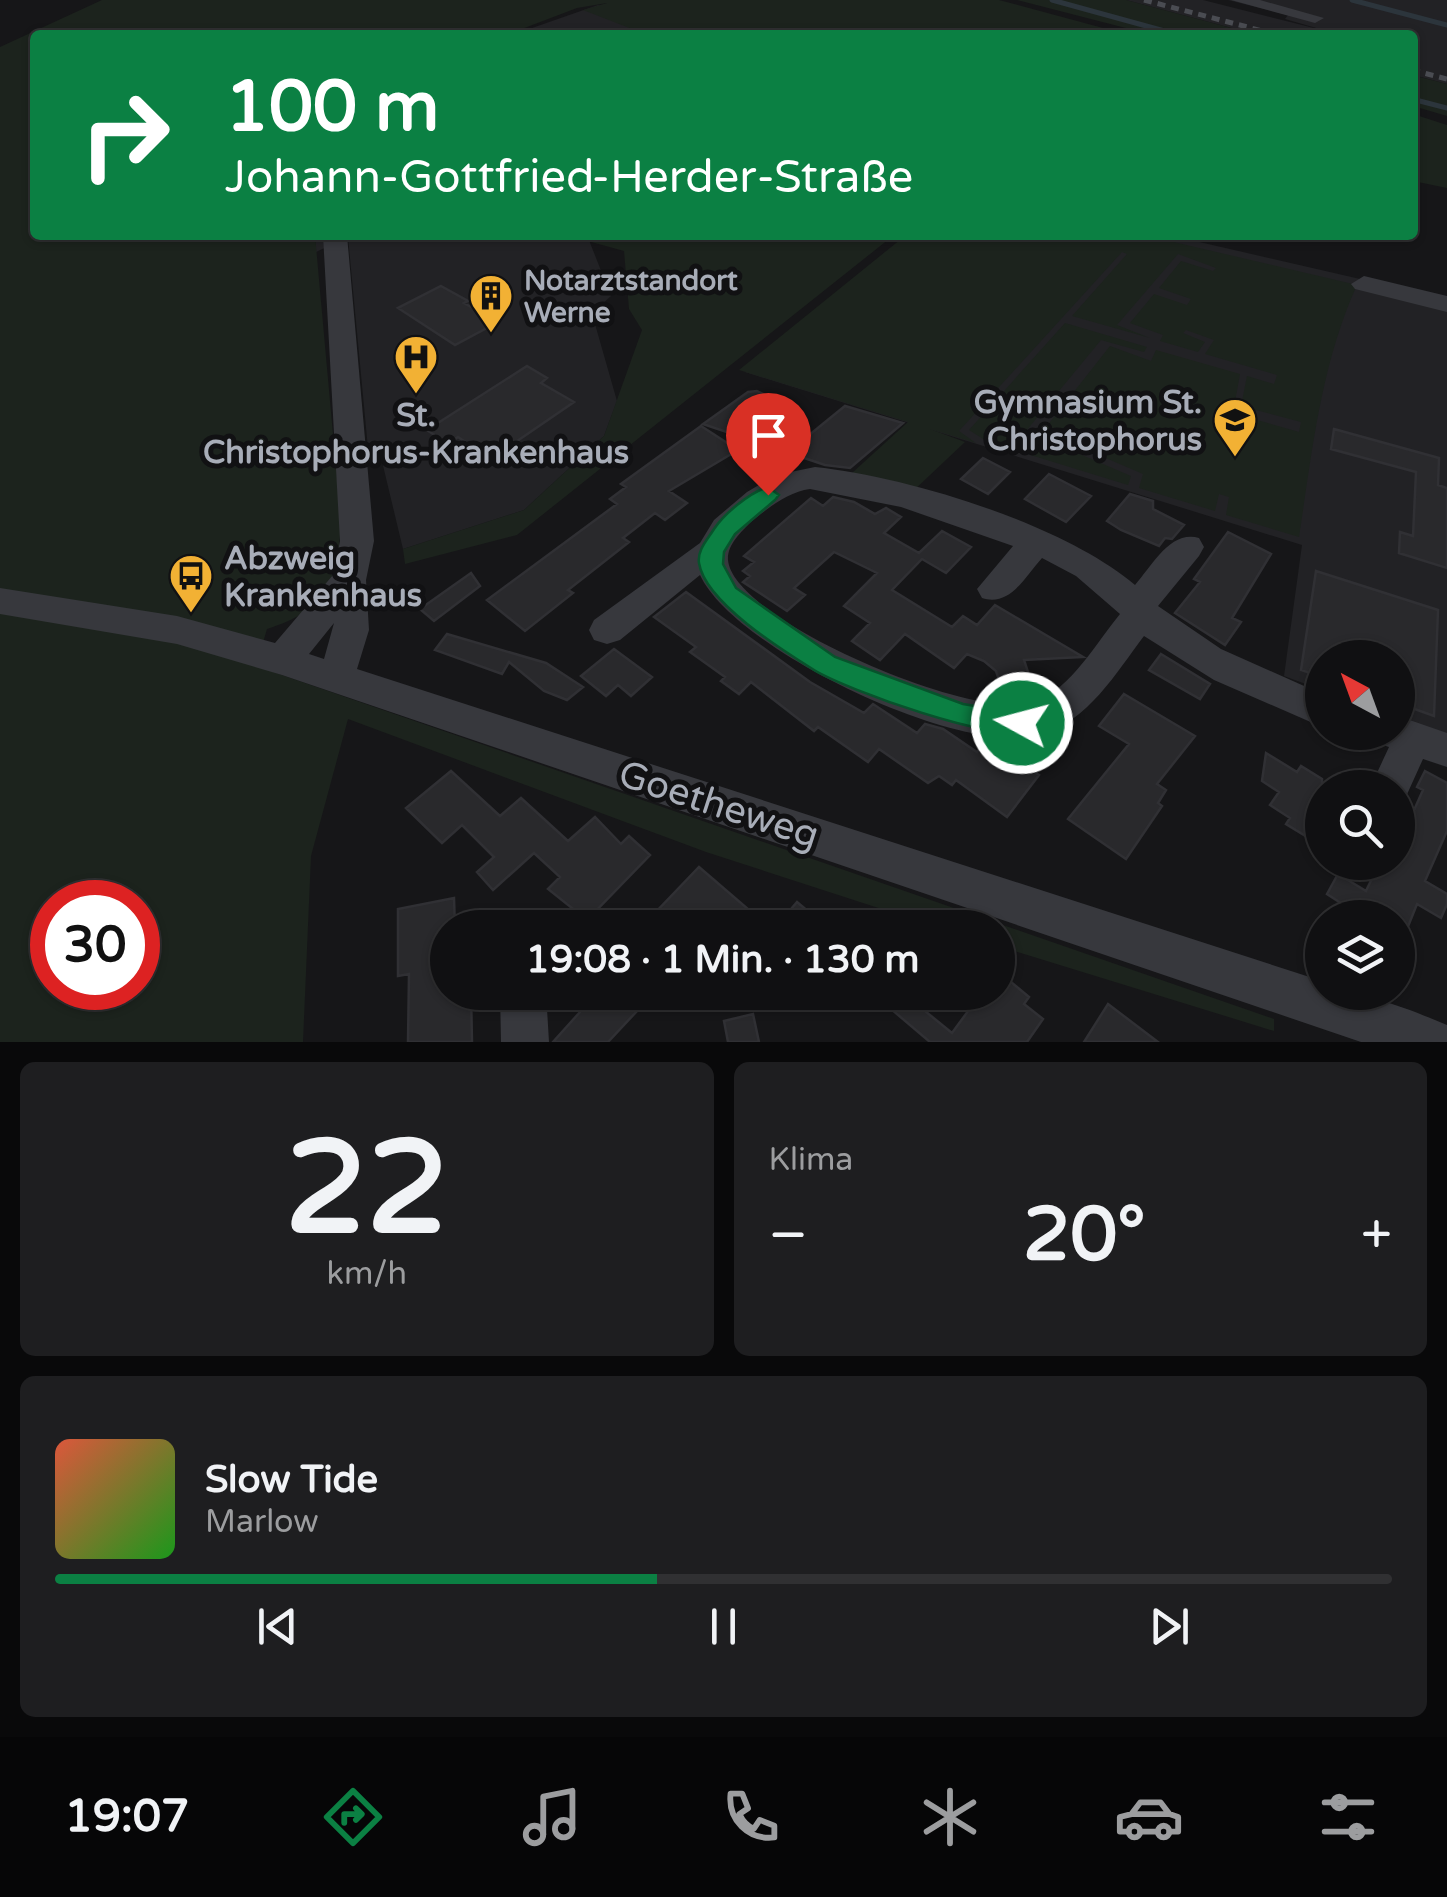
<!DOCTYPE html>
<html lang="de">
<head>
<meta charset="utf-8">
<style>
	body { margin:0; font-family:"Varela Round",sans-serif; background:#1e1e20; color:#f1f3f6; height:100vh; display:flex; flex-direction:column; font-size:38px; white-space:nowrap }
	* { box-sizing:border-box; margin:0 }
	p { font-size:32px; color:#9c9d9f }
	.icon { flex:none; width:55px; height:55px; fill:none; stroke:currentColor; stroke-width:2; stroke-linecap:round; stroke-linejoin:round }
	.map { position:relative; height:1042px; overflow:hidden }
	.panel { display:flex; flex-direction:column; gap:20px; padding:20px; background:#09090a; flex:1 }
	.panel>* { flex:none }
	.top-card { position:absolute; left:30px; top:30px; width:1388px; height:210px; border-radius:10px; box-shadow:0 2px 8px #0004,0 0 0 2px #303032; background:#0b8043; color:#fff; overflow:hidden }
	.needle { width:65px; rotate:319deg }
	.tools { position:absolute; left:1305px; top:640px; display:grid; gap:20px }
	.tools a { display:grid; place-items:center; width:110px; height:110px; border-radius:50%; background:#101012; box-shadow:0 2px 8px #0004,0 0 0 2px #303032; font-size:50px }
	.speed { position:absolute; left:30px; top:880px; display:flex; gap:20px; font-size:50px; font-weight:700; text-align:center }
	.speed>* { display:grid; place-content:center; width:130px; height:130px; border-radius:50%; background:#101012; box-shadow:0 2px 8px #0004,0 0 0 2px #303032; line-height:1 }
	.speed .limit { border:15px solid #d22; background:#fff; color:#111 }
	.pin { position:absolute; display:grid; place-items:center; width:85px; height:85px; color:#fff; margin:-102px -42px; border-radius:50% 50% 50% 0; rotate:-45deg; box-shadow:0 0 10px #0007 }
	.pin .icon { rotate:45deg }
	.me { position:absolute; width:110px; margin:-55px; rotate:277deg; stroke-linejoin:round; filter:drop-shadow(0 0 8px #0008) }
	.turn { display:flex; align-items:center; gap:35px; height:210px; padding:0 30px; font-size:45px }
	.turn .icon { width:130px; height:130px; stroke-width:2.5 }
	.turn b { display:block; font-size:70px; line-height:85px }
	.big { font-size:75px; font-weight:700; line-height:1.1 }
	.panel .widget { flex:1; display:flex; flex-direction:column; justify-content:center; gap:15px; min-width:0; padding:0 35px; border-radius:15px; background:#1e1e20 }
	.panel .dial { align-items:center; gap:0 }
	.dial b { font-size:130px; line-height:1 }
	.song { display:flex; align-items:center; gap:30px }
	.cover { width:120px; height:120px; border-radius:15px; background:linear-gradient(135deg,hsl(10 70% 55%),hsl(120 70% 35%)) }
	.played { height:10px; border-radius:5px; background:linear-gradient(90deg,#0b8043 45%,#303032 45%) }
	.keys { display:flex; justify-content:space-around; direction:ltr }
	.heat { display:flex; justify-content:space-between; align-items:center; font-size:55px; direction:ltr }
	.panel .tiles { flex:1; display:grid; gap:20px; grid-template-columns:1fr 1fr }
	.widget:last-child { grid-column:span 2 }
	.trip { position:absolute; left:430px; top:910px; width:585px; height:100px; border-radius:50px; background:#101012; box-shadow:0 2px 8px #0004,0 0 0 2px #303032; font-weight:700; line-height:100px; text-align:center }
	.tabs { display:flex; height:160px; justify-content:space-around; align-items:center; background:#060607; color:#9c9d9f }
	.tabs .icon { width:70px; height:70px }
	.tabs .active { color:#0b8043 }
	.tabs b { font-size:45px; color:#f1f3f6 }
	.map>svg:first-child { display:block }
</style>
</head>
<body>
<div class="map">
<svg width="1447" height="1042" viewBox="0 0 1447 1042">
	<rect width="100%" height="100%" fill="#161618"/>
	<path fill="#222225" d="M 1126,0 L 1203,0 L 1330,32 L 1285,19 L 1288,15 L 1228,0 L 1447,0 L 1447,84 L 1413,75 L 1412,35 L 1258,35 Z
		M 598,5 L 695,35 L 512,35 Z
		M 315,235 L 587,235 L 611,296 L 578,326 L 593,317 L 617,401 L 604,436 L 524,510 L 403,549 L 380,453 L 369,459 L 348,237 L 316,252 Z
		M 913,235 L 1169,235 L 1447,299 L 1447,735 L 1398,717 L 1398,658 L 1322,658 L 1322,690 L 1284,676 L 1302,545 L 745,372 Z"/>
	<path fill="#1c231d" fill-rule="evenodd" d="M 102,0 L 999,0 L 1129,35 L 686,35 L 667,29 L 645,34 L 583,10 L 607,3 L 577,8 L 506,35 L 35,35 L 35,235 L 315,235 L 341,523 C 337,583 327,610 267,629 L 256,666 L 1274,1019 L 1274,1031 L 998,946 L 998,928 L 937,927 L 706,852 L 348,719 L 311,856 L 303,1042 L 0,1042 L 0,47 ZM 52,902 L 138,902 L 138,988 L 52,988 Z
		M 1017,0 L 1126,0 L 1258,35 L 1153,35 Z
		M 1412,75 L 1447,84 L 1447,116 L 1413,106 Z
		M 1413,114 L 1447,125 L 1447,188 L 1413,181 Z
		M 585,235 L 894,235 L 517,535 L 405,564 L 403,549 L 524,510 L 604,436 L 642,330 L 629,309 L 624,251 L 584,240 Z
		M 906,235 L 1144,235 L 1357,285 C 1321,364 1312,452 1299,537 L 1226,515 L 1229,497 L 1219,494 L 1215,511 L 1139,488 L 1143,474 L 1043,431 L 1110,346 L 1151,361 L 1156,350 L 1240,374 L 1233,413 L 1299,432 L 1301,422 L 1241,406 L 1247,376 L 1274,384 L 1277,375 L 1205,354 L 1214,340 L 1186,330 L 1183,333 L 1205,342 L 1198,352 L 1160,341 L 1163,335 L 1130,323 L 1154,294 L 1187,305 L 1191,299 L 1159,288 L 1181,261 L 1213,271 L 1216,268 L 1178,254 L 1117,325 L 1150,338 L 1072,316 L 1127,254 L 1122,252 L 959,431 L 976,443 L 930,429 L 965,442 L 911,493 L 852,473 L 908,422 L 739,370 Z
		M 1065,323 L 1147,347 L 1144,352 L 1101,340 L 1026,431 L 1131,476 L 1128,485 L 988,442 L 969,430 Z"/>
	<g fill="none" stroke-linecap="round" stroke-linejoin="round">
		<path stroke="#2c353c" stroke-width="5" d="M 1052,0 L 1179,35
			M 1352,0 L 1447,25
			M 1412,99 L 1447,108"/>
	</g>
	<path fill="#29292c" stroke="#303034" stroke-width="2.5" d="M 441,286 L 468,301 L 464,303 L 498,322 L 455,345 L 398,308 Z
		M 527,366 L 547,378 L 541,383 L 574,402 L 491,459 L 458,437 L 448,444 L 427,430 Z
		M 757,391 L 787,406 L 774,416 L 808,436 L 845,406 L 903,423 L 850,468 L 825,465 L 703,424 L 748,392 Z
		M 701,426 L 738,450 L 669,491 L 687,503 L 665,520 L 655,513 L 623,538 L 629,542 L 568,590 L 573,593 L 525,631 L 487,600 L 617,504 L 610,499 L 626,487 L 621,484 Z
		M 1334,429 L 1439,458 L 1438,485 L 1447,488 L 1447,568 L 1399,553 L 1400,532 L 1413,536 L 1416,472 L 1331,449 Z
		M 983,458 L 1010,472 L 988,494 L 961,479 Z
		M 1049,474 L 1091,496 L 1066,522 L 1025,499 Z
		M 1130,494 L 1153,501 L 1153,509 L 1184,525 L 1172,539 L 1165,538 L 1159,546 L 1121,530 L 1107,521 Z
		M 833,497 L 854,502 L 875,514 L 886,508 L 901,517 L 884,533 L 919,553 L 942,531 L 971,547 L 946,573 L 922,559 L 892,590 L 952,627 L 963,616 L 977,625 L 995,605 L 1083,657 L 1024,660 L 1031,681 L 1000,683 L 996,671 L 984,661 L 967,654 L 954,668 L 905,634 L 880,660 L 852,641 L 870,623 L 844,606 L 877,573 L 834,552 L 794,588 L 805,595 L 787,611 L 743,582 L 750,576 L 743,571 L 754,562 L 744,556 L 811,498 L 823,506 Z
		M 1228,532 L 1271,554 L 1232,618 L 1241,622 L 1225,645 L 1175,613 L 1200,582 L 1194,579 Z
		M 1316,571 L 1438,610 L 1434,716 L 1398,703 L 1398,658 L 1322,658 L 1322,677 L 1301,670 Z
		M 471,573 L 480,586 L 434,621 L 420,609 Z
		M 686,592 L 810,682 L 864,713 L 873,704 L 917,733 L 925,724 L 943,729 L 977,752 L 987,740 L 1039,775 L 1007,817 L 956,780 L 952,785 L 939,776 L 928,783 L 879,749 L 868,762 L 818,727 L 814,731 L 751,682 L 739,694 L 721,681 L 725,677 L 690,652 L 696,647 L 654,617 Z
		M 447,634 L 546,663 L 583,687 L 567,700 L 544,691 L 509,662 L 502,674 L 435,650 Z
		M 614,649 L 652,677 L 631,696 L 618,685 L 606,696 L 581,676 Z
		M 1161,654 L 1210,684 L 1200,699 L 1149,670 Z
		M 1124,694 L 1195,736 L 1157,784 L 1166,790 L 1158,803 L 1162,806 L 1126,859 L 1068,819 L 1129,744 L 1099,726 Z
		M 1266,753 L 1297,772 L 1301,766 L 1322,779 L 1322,846 L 1286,824 L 1290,818 L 1270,805 L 1279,792 L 1262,781 Z
		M 451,771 L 500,816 L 521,798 L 568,841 L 595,817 L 621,844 L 629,836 L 650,855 L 587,920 L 548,889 L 560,877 L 534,853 L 493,890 L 477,872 L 494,857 L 462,825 L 442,843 L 406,808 Z
		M 1425,771 L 1447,783 L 1447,831 L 1425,881 L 1447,894 L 1447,904 L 1441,918 L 1417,904 L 1407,929 L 1398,924 L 1398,918 L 1387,918 L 1369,906 L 1364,918 L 1327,894 L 1338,874 L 1366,891 L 1376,870 L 1384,874 L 1390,862 L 1398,862 L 1398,846 L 1423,790 L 1417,787 Z
		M 699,867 L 770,928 L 731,928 L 716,918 L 707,928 L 668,928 L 654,914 Z
		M 454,898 L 455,928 L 448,928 L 448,992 L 471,992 L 472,1042 L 408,1042 L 409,974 L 398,976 L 398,909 Z
		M 797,902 L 828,928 L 775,928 Z
		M 998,971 L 1029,997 L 1024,1004 L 1043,1019 L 1027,1042 L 930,1042 L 871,992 L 938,992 L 925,1011 L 952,1033 L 982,992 L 998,992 Z
		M 598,992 L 618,992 L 637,1011 L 608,1042 L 553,1042 Z
		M 1108,1004 L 1158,1042 L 1084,1042 Z
		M 753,1014 L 759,1042 L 728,1042 L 724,1021 Z"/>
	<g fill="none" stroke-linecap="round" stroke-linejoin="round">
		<path fill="#37383d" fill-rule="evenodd" d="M 1231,0 L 1260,0 L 1324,18 L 1315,23 Z
			M 323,235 L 347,235 L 374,541 L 366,580 L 369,630 L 357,669 L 1322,981 L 1322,992 C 1366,992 1407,1008 1447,1025 L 1447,1042 L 1361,1042 L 282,675 L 177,644 L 0,614 L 0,588 L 177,616 L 275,643 L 333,575 L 340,541 ZM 334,623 L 324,659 L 309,654 Z
			M 1364,276 L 1447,296 L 1447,312 L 1355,289 L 1351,284 Z
			M 815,467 C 909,477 1063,524 1135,585 C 1152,566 1170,530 1199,538 L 1204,547 L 1199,556 L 1158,606 L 1221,649 L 1322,694 L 1322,727 L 1214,680 L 1144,636 C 1116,673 1088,721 1041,735 C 961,758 734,649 700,575 L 620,640 L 607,644 L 594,640 L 589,630 L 594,620 L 700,543 L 714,520 L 747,492 L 776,475 ZM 810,489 L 901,507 L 1013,546 L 977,589 L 982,598 C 1010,607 1025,577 1042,558 L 1076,576 L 1120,614 C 1097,642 1071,688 1036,702 C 982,725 733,621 728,560 C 727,545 741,532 751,522 C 768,508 788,492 810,489 Z
			M 1398,716 L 1447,733 L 1447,767 L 1423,759 L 1404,801 L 1398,803 L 1398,788 L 1370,788 L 1389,747 L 1380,744 L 1375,732 L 1398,732 Z
			M 500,992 L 546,992 L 549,1042 L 501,1042 Z"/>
		<path stroke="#4a4c52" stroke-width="5" stroke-dasharray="8 6" stroke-linecap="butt" d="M 1144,0 L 1278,35
			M 1412,70 L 1447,79"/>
	</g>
	<path fill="#0b8043" stroke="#07532c" stroke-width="2.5" d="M 768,487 L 779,495 L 775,500 L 735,534 L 724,552 L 723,564 L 736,588 L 835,657 L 963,704 L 1031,715 L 1035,723 L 1031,731 C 997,744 847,690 814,670 C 782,650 705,602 699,563 C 697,550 708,539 714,529 C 724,514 750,492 768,487 Z"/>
	<defs>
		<symbol id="building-pin" viewBox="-11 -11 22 30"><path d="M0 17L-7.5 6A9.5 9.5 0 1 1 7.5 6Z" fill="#f2b134" stroke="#111113"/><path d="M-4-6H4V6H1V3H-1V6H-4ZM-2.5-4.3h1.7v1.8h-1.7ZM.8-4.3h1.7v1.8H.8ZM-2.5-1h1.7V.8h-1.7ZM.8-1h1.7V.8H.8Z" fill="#111"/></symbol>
		<symbol id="hospital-pin" viewBox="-11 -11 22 30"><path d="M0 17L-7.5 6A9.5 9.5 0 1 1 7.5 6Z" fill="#f2b134" stroke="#111113"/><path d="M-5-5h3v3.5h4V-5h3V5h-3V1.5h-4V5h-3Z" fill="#111"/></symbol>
		<symbol id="school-pin" viewBox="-11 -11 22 30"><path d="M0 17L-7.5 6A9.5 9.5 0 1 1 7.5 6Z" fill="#f2b134" stroke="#111113"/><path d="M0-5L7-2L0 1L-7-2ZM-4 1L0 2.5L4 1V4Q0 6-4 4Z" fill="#111"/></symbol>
		<symbol id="bus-pin" viewBox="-11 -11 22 30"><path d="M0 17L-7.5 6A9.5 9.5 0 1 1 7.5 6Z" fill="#f2b134" stroke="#111113"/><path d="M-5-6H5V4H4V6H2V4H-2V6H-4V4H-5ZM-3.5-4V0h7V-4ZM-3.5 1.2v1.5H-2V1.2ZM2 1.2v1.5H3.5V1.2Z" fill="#111"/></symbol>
	</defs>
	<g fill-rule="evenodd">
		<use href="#building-pin" x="466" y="271" width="50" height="68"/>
		<use href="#hospital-pin" x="391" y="332" width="50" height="68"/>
		<use href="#school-pin" x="1210" y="395" width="50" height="68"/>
		<use href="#bus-pin" x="166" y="551" width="50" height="68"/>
	</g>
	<g text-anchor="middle" stroke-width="10" stroke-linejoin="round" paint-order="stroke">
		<g font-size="28" font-weight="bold" fill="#a8adb8" stroke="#111113" text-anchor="start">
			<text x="524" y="290">Notarztstandort<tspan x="524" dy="32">Werne</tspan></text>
		</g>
		<g font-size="32" font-weight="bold" fill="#a8adb8" stroke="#111113" text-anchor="end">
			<text x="1202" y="413">Gymnasium St.<tspan x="1202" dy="37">Christophorus</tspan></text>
			<text x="416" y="426" text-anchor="middle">St.<tspan x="416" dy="37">Christophorus-Krankenhaus</tspan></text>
			<text x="224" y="569" text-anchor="start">Abzweig<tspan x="224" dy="37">Krankenhaus</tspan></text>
		</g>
		<g font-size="38" fill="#a8adb8" stroke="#111113">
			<text transform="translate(719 804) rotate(18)" y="13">Goetheweg</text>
		</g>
	</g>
</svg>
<div class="tools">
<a><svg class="needle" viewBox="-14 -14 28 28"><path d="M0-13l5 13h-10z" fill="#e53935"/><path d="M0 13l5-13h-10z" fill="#9c9d9f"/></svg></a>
<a><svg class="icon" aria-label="search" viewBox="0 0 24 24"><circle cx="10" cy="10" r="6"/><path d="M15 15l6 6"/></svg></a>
<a><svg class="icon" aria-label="layers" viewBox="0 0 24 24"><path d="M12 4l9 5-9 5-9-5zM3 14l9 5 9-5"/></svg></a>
</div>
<div class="speed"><div class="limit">30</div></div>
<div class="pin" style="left:768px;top:495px;background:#d93025"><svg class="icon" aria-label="arrive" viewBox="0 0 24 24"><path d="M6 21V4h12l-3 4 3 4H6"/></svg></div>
<svg class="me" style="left:1022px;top:723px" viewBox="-20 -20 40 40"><circle r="17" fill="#0b8043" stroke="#fff" stroke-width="3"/><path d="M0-11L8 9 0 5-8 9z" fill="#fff"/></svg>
<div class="trip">19:08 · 1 Min. · 130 m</div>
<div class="top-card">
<div class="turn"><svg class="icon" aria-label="right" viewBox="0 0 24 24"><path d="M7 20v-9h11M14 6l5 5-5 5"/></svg><div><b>100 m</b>Johann-Gottfried-Herder-Straße</div></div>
</div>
</div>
<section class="panel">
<div class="tiles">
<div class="widget dial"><b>22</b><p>km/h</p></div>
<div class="widget"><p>Klima</p>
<div class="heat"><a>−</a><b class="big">20°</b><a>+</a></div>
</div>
<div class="widget">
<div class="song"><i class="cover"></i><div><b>Slow Tide</b><p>Marlow</p></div></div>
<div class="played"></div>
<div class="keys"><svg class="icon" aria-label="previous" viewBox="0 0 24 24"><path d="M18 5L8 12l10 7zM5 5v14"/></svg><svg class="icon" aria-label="pause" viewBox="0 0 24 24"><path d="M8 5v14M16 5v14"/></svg><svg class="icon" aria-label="next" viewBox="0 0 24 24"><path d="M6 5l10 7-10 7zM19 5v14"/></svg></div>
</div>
</div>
</section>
<nav class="tabs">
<b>19:07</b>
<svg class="icon active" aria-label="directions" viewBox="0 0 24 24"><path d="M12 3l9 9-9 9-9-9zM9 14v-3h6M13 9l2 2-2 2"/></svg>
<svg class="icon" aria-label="music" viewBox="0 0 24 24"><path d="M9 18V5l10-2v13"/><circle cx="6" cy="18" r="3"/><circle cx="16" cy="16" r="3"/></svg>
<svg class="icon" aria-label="phone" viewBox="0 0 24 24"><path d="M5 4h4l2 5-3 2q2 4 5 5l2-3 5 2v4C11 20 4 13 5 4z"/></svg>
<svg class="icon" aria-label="climate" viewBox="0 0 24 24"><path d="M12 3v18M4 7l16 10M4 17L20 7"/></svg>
<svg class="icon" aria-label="car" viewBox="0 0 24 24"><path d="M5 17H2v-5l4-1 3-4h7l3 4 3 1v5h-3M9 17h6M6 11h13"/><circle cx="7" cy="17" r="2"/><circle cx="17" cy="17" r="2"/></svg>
<svg class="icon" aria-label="filters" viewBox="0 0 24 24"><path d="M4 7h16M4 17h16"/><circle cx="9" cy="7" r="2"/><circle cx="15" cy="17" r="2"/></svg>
</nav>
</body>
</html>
